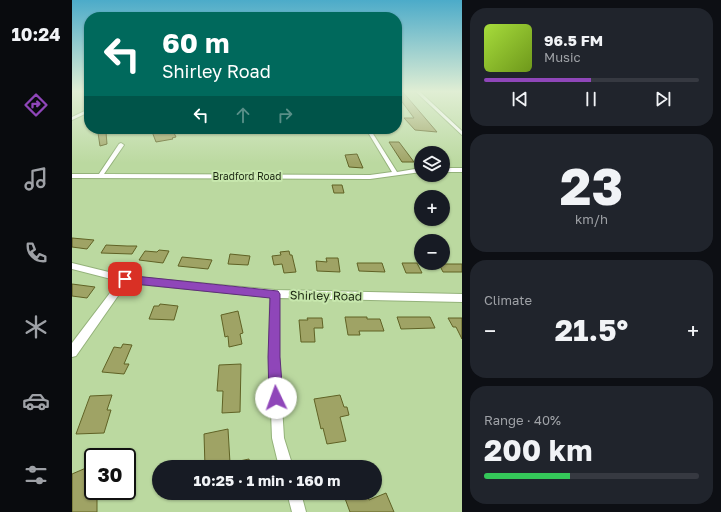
<!DOCTYPE html>
<html lang="en">
<head>
<meta charset="utf-8">
<style>
	body { margin:0; font-family:"Golos Text",sans-serif; background:#20242c; color:#f1f3f6; height:100vh; display:flex; flex-direction:column; font-size:15px; white-space:nowrap }
	* { box-sizing:border-box; margin:0 }
	p { font-size:13px; color:#9ea1a6 }
	.icon { flex:none; width:22px; height:22px; fill:none; stroke:currentColor; stroke-width:2; stroke-linecap:round; stroke-linejoin:round }
	.map { position:relative; flex:1; overflow:hidden }
	.drawer { display:flex; flex-direction:column; gap:8px; padding:8px; background:#0d0f14; width:259px }
	.drawer>* { flex:none }
	.banner { position:absolute; left:12px; top:12px; width:318px; height:122px; border-radius:16px; box-shadow:0 1px 3px #0004; background:#00695c; color:#fff; overflow:hidden }
	.controls { position:absolute; left:342px; top:146px; display:grid; gap:8px }
	.controls a { display:grid; place-items:center; width:36px; height:36px; border-radius:50%; background:#171b24; box-shadow:0 1px 3px #0004; font-size:20px }
	.speed { position:absolute; left:12px; top:448px; display:flex; gap:8px; font-size:20px; font-weight:700; text-align:center }
	.speed>* { display:grid; place-content:center; width:52px; height:52px; border-radius:50%; background:#171b24; box-shadow:0 1px 3px #0004; line-height:1 }
	.speed .limit { border:2px solid #111; border-radius:6px; background:#fff; color:#111 }
	.pin { position:absolute; display:grid; place-items:center; width:34px; height:34px; color:#fff; margin:-17px; border-radius:8px; box-shadow:0 2px 6px #0006 }
	.me { position:absolute; width:44px; margin:-22px; rotate:357deg; stroke-linejoin:round; filter:drop-shadow(0 0 3px #0008) }
	.turn { display:flex; align-items:center; gap:14px; height:84px; padding:0 12px; font-size:18px }
	.turn .icon { width:52px; height:52px; stroke-width:2.5 }
	.turn b { display:block; font-size:28px; line-height:34px }
	.lanes { display:flex; align-items:center; height:38px; padding:0 12px; background:#0003; justify-content:center; gap:20px; direction:ltr }
	.lanes .off { opacity:.35 }
	.big { font-size:30px; font-weight:700; line-height:1.1 }
	.drawer .tile { flex:1; display:flex; flex-direction:column; justify-content:center; gap:6px; min-width:0; padding:0 14px; border-radius:16px; background:#20242c }
	.drawer .dial { align-items:center; gap:0 }
	.dial b { font-size:52px; line-height:1 }
	.song { display:flex; align-items:center; gap:12px }
	.cover { width:48px; height:48px; border-radius:6px; background:linear-gradient(135deg,hsl(80 70% 55%),hsl(80 70% 35%)) }
	.played { height:4px; border-radius:2px; background:linear-gradient(90deg,#8f46b9 50%,#363941 50%) }
	.keys { display:flex; justify-content:space-around; direction:ltr }
	.heat { display:flex; justify-content:space-between; align-items:center; font-size:22px; direction:ltr }
	.charge { height:6px; border-radius:3px; background:linear-gradient(90deg,#34c759 40%,#363941 0) }
	.trip { position:absolute; left:80px; top:460px; width:230px; height:40px; border-radius:20px; background:#171b24; box-shadow:0 1px 3px #0004; font-weight:700; line-height:40px; text-align:center }
	main { display:flex; flex:1; min-height:0 }
	.menu { display:flex; flex-direction:column; width:72px; justify-content:space-around; align-items:center; background:#090b0e; color:#9ea1a6 }
	.menu .icon { width:28px; height:28px }
	.menu .current { color:#8f46b9 }
	.menu b { font-size:18px; color:#f1f3f6 }
	.map>svg:first-child { display:block }
</style>
</head>
<body>
<main>
<nav class="menu">
<b>10:24</b>
<svg class="icon current" aria-label="directions" viewBox="0 0 24 24"><path d="M12 3l9 9-9 9-9-9zM9 14v-3h6M13 9l2 2-2 2"/></svg>
<svg class="icon" aria-label="music" viewBox="0 0 24 24"><path d="M9 18V5l10-2v13"/><circle cx="6" cy="18" r="3"/><circle cx="16" cy="16" r="3"/></svg>
<svg class="icon" aria-label="phone" viewBox="0 0 24 24"><path d="M5 4h4l2 5-3 2q2 4 5 5l2-3 5 2v4C11 20 4 13 5 4z"/></svg>
<svg class="icon" aria-label="climate" viewBox="0 0 24 24"><path d="M12 3v18M4 7l16 10M4 17L20 7"/></svg>
<svg class="icon" aria-label="car" viewBox="0 0 24 24"><path d="M5 17H2v-5l4-1 3-4h7l3 4 3 1v5h-3M9 17h6M6 11h13"/><circle cx="7" cy="17" r="2"/><circle cx="17" cy="17" r="2"/></svg>
<svg class="icon" aria-label="filters" viewBox="0 0 24 24"><path d="M4 7h16M4 17h16"/><circle cx="9" cy="7" r="2"/><circle cx="15" cy="17" r="2"/></svg>
</nav>
<div class="map">
<svg width="390" height="512" viewBox="0 0 390 512">
	<rect width="100%" height="100%" fill="#bbd9a0"/>
	<path fill="#9fa365" stroke="#606225" d="M 327,91 L 330,91 L 365,132 L 343,130 L 332,118 L 342,118 L 325,95 Z
		M 79,129 L 100,129 L 104,137 L 100,138 L 101,139 L 84,142 Z
		M 34,132 L 35,144 L 28,146 L 26,133 Z
		M 317,142 L 327,142 L 342,162 L 330,162 Z
		M 285,154 L 291,168 L 277,167 L 273,155 Z
		M 260,185 L 270,185 L 272,193 L 262,193 Z
		M 0,238 L 22,240 L 15,249 L 0,247 Z
		M 34,245 L 55,246 L 65,246 L 60,254 L 29,253 Z
		M 87,250 L 97,251 L 91,263 L 67,260 L 73,251 L 85,252 Z
		M 217,251 L 218,255 L 220,255 L 224,272 L 212,273 L 210,264 L 202,265 L 200,256 L 209,255 L 208,252 Z
		M 158,254 L 178,256 L 176,265 L 156,264 Z
		M 110,257 L 140,260 L 136,269 L 106,266 Z
		M 254,258 L 266,258 L 268,272 L 245,271 L 244,261 L 255,262 Z
		M 285,263 L 310,263 L 313,272 L 287,271 Z
		M 330,263 L 345,263 L 350,273 L 334,273 Z
		M 367,264 L 390,264 L 390,272 L 371,272 Z
		M 0,284 L 23,287 L 15,298 L 0,296 Z
		M 88,304 L 106,306 L 102,320 L 77,319 L 82,306 L 87,306 Z
		M 166,311 L 171,333 L 168,334 L 170,344 L 157,347 L 156,336 L 153,337 L 149,315 Z
		M 273,317 L 295,317 L 295,319 L 308,319 L 312,331 L 287,331 L 288,335 L 276,335 Z
		M 325,317 L 358,317 L 363,328 L 329,329 Z
		M 235,318 L 250,318 L 251,328 L 242,328 L 243,342 L 229,342 L 227,320 L 236,320 Z
		M 376,318 L 390,318 L 390,339 L 384,327 L 381,327 Z
		M 51,344 L 60,345 L 52,364 L 57,364 L 52,374 L 30,372 L 42,347 L 49,348 Z
		M 169,364 L 168,412 L 150,413 L 151,391 L 145,391 L 147,365 Z
		M 40,395 L 35,410 L 39,410 L 32,433 L 4,434 L 18,396 Z
		M 268,395 L 272,407 L 275,407 L 277,415 L 268,417 L 274,441 L 255,444 L 251,428 L 249,429 L 242,399 Z
		M 156,429 L 158,463 L 177,459 L 178,467 L 133,467 L 132,434 Z
		M 21,465 L 21,491 L 25,491 L 25,512 L 0,512 L 0,474 Z
		M 271,493 L 294,493 L 297,500 L 314,493 L 322,512 L 278,512 Z"/>
	<g fill="none" stroke-linecap="round" stroke-linejoin="round">
		<defs>
			<path id="street" d="M 343,91 L 347,91 L 390,131 L 390,135 Z
				M 17,109 L 17,112 L 0,120 L 0,117 Z
				M 294,129 L 298,129 L 325,172 L 349,168 L 349,172 L 298,179 L 0,178 L 0,174 L 27,174 L 47,144 L 49,143 L 52,145 L 32,174 L 298,175 L 320,172 Z
				M 371,168 L 390,168 L 390,172 L 371,172 Z
				M 0,263 L 53,276 L 203,290 L 390,294 L 390,302 L 207,298 L 207,357 L 212,438 L 221,467 L 207,467 L 200,438 L 197,357 L 198,297 L 55,283 L 4,356 L 0,357 L 0,343 L 47,281 L 0,269 Z
				M 215,493 L 229,493 L 234,512 L 220,512 Z"/>
		</defs>
		<use href="#street" stroke="#94b27a" stroke-width="2"/>
		<use href="#street" fill="#fff" fill-rule="evenodd"/>
	</g>
	<linearGradient id="sky" x2="0" y2="1"><stop stop-color="#4cabc9"/><stop offset="0.56" stop-color="#e0eed4"/><stop offset="1" stop-color="#e0eed4" stop-opacity="0"/></linearGradient>
	<rect width="390" height="163" fill="url(#sky)"/>
	<path fill="#8f46b9" stroke="#5d2e78" d="M 53,275 L 206,291 L 208,294 L 208,357 L 211,398 L 209,402 L 204,404 L 199,402 L 197,398 L 196,357 L 198,298 L 53,283 L 49,282 L 48,279 L 49,276 Z"/>
	<g text-anchor="middle" stroke-width="4" stroke-linejoin="round" paint-order="stroke">
		<g font-size="10" fill="#1e2a14" stroke="#c7e7ad">
			<text x="175" y="180">Bradford Road</text>
		</g>
		<g font-size="12" fill="#1e2a14" stroke="#c7e7ad">
			<text transform="translate(254 296) rotate(1)" y="4">Shirley Road</text>
		</g>
	</g>
</svg>
<div class="controls">
<a><svg class="icon" aria-label="layers" viewBox="0 0 24 24"><path d="M12 4l9 5-9 5-9-5zM3 14l9 5 9-5"/></svg></a>
<a>+</a>
<a>−</a>
</div>
<div class="speed"><div class="limit">30</div></div>
<div class="pin" style="left:53px;top:279px;background:#d93025"><svg class="icon" aria-label="arrive" viewBox="0 0 24 24"><path d="M6 21V4h12l-3 4 3 4H6"/></svg></div>
<svg class="me" style="left:204px;top:398px" viewBox="-20 -20 40 40"><circle r="19" fill="#fff"/><path d="M0-13L10 11 0 6-10 11z" fill="#8f46b9"/></svg>
<div class="trip">10:25 · 1 min · 160 m</div>
<div class="banner">
<div class="turn"><svg class="icon" aria-label="left" viewBox="0 0 24 24"><path d="M17 20v-9H6M10 6l-5 5 5 5"/></svg><div><b>60 m</b>Shirley Road</div></div>
<div class="lanes"><svg class="icon" aria-label="left" viewBox="0 0 24 24"><path d="M17 20v-9H6M10 6l-5 5 5 5"/></svg><svg class="icon off" aria-label="ahead" viewBox="0 0 24 24"><path d="M12 20V5M6 11l6-6 6 6"/></svg><svg class="icon off" aria-label="right" viewBox="0 0 24 24"><path d="M7 20v-9h11M14 6l5 5-5 5"/></svg></div>
</div>
</div>
<section class="drawer">
<div class="tile">
<div class="song"><i class="cover"></i><div><b>96.5 FM</b><p>Music</p></div></div>
<div class="played"></div>
<div class="keys"><svg class="icon" aria-label="previous" viewBox="0 0 24 24"><path d="M18 5L8 12l10 7zM5 5v14"/></svg><svg class="icon" aria-label="pause" viewBox="0 0 24 24"><path d="M8 5v14M16 5v14"/></svg><svg class="icon" aria-label="next" viewBox="0 0 24 24"><path d="M6 5l10 7-10 7zM19 5v14"/></svg></div>
</div>
<div class="tile dial"><b>23</b><p>km/h</p></div>
<div class="tile"><p>Climate</p>
<div class="heat"><a>−</a><b class="big">21.5°</b><a>+</a></div>
</div>
<div class="tile"><p>Range · 40%</p><b class="big">200 km</b><div class="charge"></div></div>
</section>
</main>
</body>
</html>
